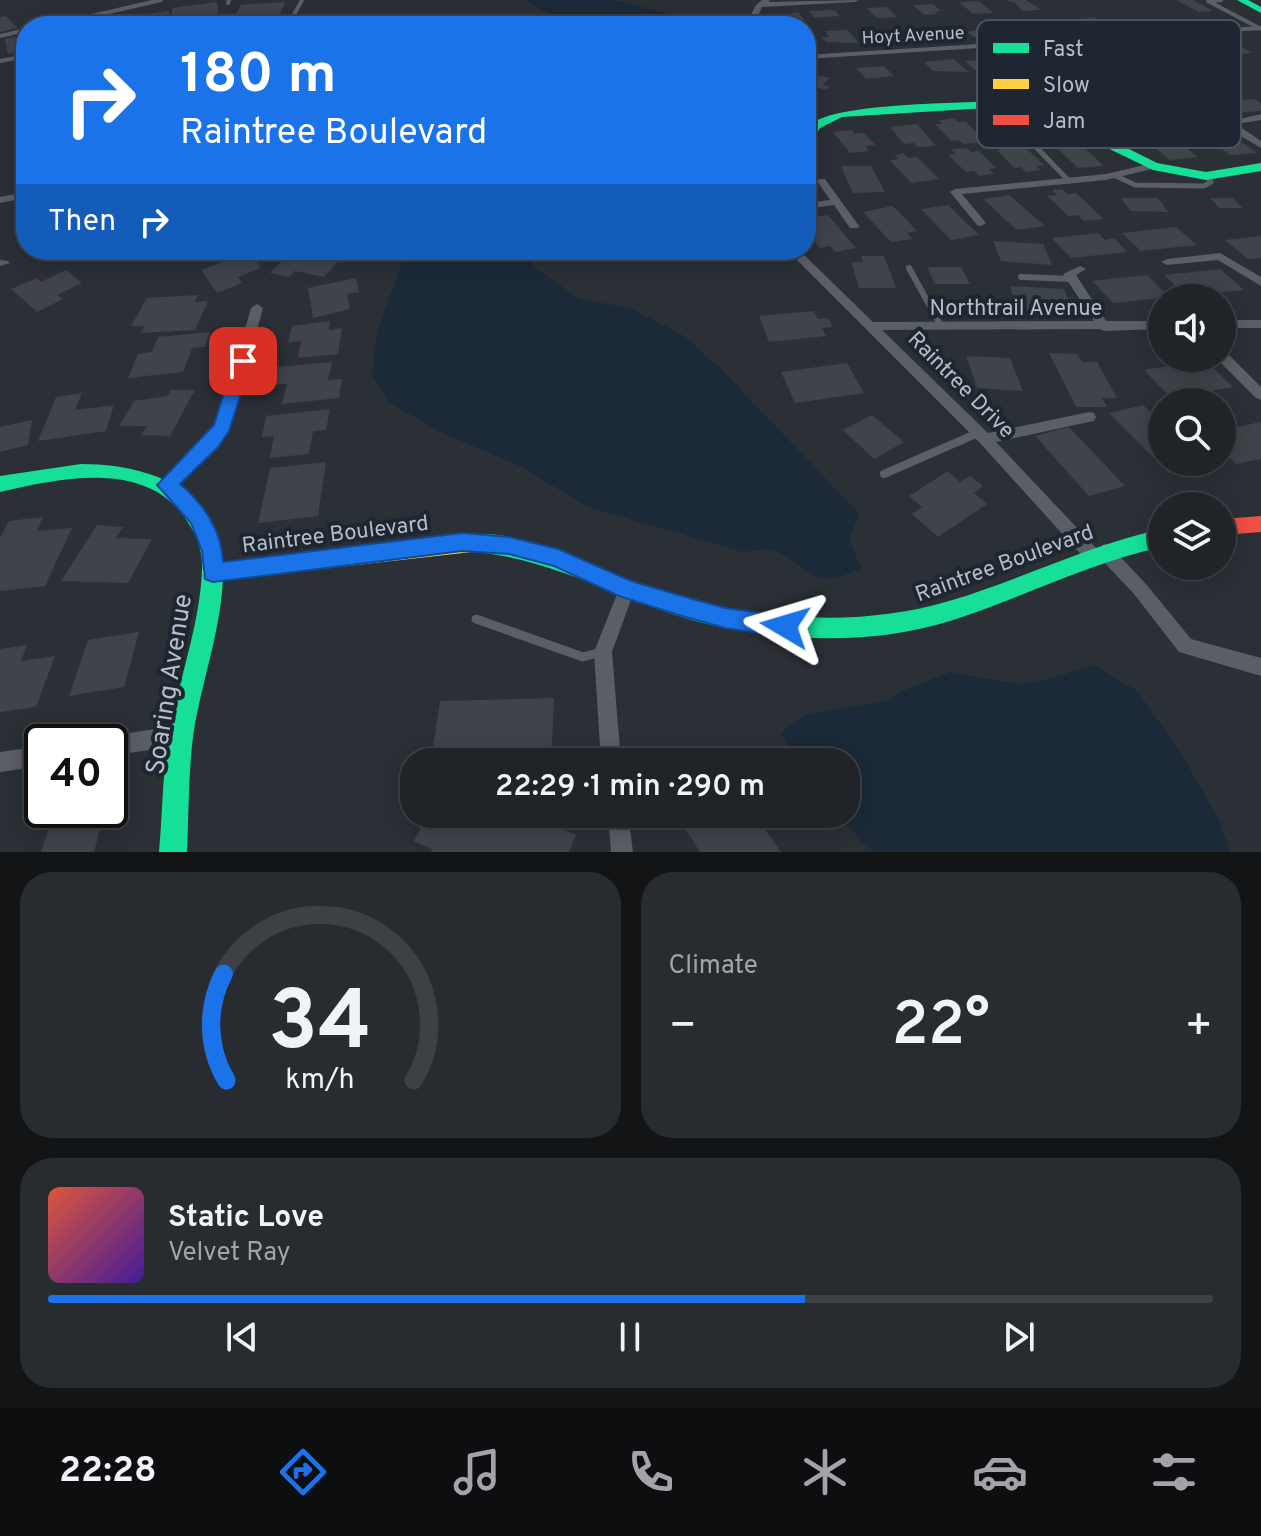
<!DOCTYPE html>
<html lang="en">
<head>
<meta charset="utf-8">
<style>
	body { margin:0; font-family:Overpass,sans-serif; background:#282c30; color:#f1f3f6; height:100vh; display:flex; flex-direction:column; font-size:30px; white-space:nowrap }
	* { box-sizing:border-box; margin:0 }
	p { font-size:26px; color:#a2a4a8 }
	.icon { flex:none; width:44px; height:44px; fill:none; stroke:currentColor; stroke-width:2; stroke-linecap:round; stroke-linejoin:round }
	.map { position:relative; height:852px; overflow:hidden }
	.details { display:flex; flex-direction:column; gap:20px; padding:20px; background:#121416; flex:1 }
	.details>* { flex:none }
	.guide { position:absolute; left:16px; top:16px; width:800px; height:244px; border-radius:32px; box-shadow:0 4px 20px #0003,0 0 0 2px #3d4145; background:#1a73e8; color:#fff; overflow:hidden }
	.fabs { position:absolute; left:1148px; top:284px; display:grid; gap:16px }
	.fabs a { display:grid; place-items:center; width:88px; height:88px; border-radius:50%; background:#202428; box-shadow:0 4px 20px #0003,0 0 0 2px #3d4145; font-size:40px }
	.speed { position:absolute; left:24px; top:724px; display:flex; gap:16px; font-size:40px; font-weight:700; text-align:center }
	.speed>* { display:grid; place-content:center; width:104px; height:104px; border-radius:50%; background:#202428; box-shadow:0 4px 20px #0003,0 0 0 2px #3d4145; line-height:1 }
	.speed .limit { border:4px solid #111; border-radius:12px; background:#fff; color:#111 }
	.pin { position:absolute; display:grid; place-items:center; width:68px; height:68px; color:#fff; margin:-34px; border-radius:16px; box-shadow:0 4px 12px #0006 }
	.me { position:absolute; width:88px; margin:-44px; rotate:277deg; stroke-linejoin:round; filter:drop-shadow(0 0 6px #0008) }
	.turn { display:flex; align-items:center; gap:28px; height:168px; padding:0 32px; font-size:36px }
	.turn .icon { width:104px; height:104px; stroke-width:2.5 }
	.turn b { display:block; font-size:56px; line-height:68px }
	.then { display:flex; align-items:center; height:76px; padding:0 32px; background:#0003; gap:16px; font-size:30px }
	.big { font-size:60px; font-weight:600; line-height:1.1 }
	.details .card { flex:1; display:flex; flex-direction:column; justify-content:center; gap:12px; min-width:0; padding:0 28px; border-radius:32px; background:#282c30 }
	.details .dial { align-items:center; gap:0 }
	.dial svg { height:208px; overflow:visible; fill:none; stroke:#3d4145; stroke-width:7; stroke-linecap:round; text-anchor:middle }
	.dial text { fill:#f1f3f6; stroke:none }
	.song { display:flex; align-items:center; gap:24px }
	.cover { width:96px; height:96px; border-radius:12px; background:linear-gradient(135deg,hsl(10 70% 55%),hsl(260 70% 35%)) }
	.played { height:8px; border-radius:4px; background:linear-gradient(90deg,#1a73e8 65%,#3d4145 65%) }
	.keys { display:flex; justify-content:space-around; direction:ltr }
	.heat { display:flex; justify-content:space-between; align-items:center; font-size:44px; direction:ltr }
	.details .tiles { flex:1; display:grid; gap:20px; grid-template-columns:1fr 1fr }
	.card:last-child { grid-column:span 2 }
	.trip { position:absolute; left:400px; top:748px; width:460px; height:80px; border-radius:32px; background:#202428; box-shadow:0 4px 20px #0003,0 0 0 2px #3d4145; font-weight:600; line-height:80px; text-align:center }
	.tabs { display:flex; height:128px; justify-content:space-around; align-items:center; background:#0d0e10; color:#a2a4a8 }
	.tabs .icon { width:56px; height:56px }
	.tabs .selected { color:#1a73e8 }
	.tabs b { font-size:36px; color:#f1f3f6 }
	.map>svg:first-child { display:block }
</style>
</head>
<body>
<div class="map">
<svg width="1261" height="852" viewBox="0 0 1261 852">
	<rect width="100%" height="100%" fill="#2a3036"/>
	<path fill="#1b2938" d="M 526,0 L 613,0 L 719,26 C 672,26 560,32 526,0 Z
		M 406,250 L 524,250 L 534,267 L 579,299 L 630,308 L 684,336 L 720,368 L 859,514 L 849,539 L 861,568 C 805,597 811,559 769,550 C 761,549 751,551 743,552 L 588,507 L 520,466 L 443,433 L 390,403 L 372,376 L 377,334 Z
		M 1093,665 L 1137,691 L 1180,752 L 1218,817 L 1230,852 L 876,852 L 865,845 L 839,814 L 846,814 L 846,762 L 795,762 L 781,732 L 806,714 L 890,700 L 902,691 L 950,672 L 1018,684 L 1048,679 Z"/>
	<path fill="#3f444a" d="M 1006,0 L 1026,0 L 1041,10 L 1022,11 L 1015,3 Z
		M 1176,0 L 1193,0 L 1213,11 L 1199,12 Z
		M 979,1 L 993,13 L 973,14 L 959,2 Z
		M 217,2 L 218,21 L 172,26 L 172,8 Z
		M 285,2 L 278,18 L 233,20 L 241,5 Z
		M 933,4 L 941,11 L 934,12 L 937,14 L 924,15 L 913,5 Z
		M 887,7 L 897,17 L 877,18 L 867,8 Z
		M 834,10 L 840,16 L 814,18 L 809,11 Z
		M 169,11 L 168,26 L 120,26 L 121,17 Z
		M 798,12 L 805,21 L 784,22 L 780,16 Z
		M 6,16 L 18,28 L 0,32 L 0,17 Z
		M 1094,17 L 1109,27 L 1083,29 L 1072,21 Z
		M 991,27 L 1000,35 L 974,37 L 967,32 Z
		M 847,30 L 859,43 L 826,42 L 821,37 L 829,37 L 825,31 Z
		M 26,35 L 26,51 L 8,54 L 5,39 Z
		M 1236,44 L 1252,53 L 1225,55 L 1210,46 Z
		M 954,59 L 968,72 L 933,71 L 924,62 Z
		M 993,59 L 1003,68 L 975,70 L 965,61 Z
		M 884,66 L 894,76 L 866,79 L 856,68 Z
		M 810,73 L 830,78 L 823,85 L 830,86 L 826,90 L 819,88 L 811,94 L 806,93 L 806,76 Z
		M 1255,99 L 1261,103 L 1261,111 L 1233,113 L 1216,102 Z
		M 954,118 L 958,122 L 966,122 L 986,142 L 963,144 L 959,140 L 951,141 L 935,124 L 943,124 L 939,120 Z
		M 917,124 L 936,146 L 917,147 L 914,143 L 904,144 L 890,127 Z
		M 1222,128 L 1257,153 L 1230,155 L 1196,131 Z
		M 852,130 L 855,134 L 864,133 L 875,145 L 865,146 L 869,151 L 850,153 L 833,132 Z
		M 1167,133 L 1198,157 L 1170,160 L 1140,136 Z
		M 1076,140 L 1104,166 L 1078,168 L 1051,142 Z
		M 1015,144 L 1019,148 L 1026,148 L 1044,165 L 1036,166 L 1041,170 L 1026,172 L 1021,167 L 1014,168 L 997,150 L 1004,149 L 1000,145 Z
		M 966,148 L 971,152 L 978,151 L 997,168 L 989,169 L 994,174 L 979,176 L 974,171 L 966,172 L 948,155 L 956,154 L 951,149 Z
		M 903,153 L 908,158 L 917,157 L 939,179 L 911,183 L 890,160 L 899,159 L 895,155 Z
		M 841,166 L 871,166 L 885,192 L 853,193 Z
		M 806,167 L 809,167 L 819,195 L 806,195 Z
		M 1062,189 L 1067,194 L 1076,193 L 1104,219 L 1084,221 L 1078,215 L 1068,216 L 1047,196 L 1057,195 L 1052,190 Z
		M 1009,195 L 1045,226 L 1017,230 L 983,199 Z
		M 1121,198 L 1158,198 L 1168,212 L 1131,211 Z
		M 1210,198 L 1233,198 L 1242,208 L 1219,208 Z
		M 948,205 L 979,235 L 951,240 L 921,209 Z
		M 893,206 L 917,231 L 907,233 L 912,239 L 891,242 L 863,212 Z
		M 828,215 L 856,248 L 835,252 L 830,246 L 820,248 L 806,230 L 806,225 L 812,224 L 808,218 Z
		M 1176,227 L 1197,245 L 1141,251 L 1122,233 Z
		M 1098,233 L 1105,240 L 1114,238 L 1127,252 L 1071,258 L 1052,238 Z
		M 1261,236 L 1261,258 L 1248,259 L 1225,240 Z
		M 993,241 L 1043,244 L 1052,265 L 1001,261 Z
		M 87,250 L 115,250 L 115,253 L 89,260 Z
		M 237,250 L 247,250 L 261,268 L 238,277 L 242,283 L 217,293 L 201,270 L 225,261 L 221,256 Z
		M 294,250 L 338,250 L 347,252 L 324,277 L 295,271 L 289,277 L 270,273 Z
		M 861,256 L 884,256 L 896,288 L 859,288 L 851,262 L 863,262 Z
		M 927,267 L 961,267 L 970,284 L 935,284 Z
		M 1220,269 L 1244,290 L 1186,296 L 1164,275 Z
		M 66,270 L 82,283 L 57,295 L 63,299 L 37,312 L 11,289 L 37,278 L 41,282 Z
		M 1147,275 L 1169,297 L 1113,303 L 1092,281 Z
		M 356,278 L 359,292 L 347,294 L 350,309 L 313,318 L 308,288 Z
		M 1010,286 L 1064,289 L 1075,314 L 1018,311 Z
		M 198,295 L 195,302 L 208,301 L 195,330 L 141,333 L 145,326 L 131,326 L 147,298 Z
		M 813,311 L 818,319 L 828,318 L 833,327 L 822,328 L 826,336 L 769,342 L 759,316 Z
		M 330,321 L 329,330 L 342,328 L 338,354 L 298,358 L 301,341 L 288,343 L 292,326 Z
		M 210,332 L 205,347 L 192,348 L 183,372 L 128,378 L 138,354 L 152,352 L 158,337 Z
		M 1049,353 L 1077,354 L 1082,362 L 1097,362 L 1117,398 L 1102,398 L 1107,407 L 1076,407 Z
		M 966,356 L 1010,358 L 1023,391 L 977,388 Z
		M 1205,360 L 1233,387 L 1171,398 L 1144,370 Z
		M 332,362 L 328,380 L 342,379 L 339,398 L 282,404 L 287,384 L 272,385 L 277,367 Z
		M 847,363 L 864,393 L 795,403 L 781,372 Z
		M 171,390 L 195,390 L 170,436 L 141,435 L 147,426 L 119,426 L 134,401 L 167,396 Z
		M 82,393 L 75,410 L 114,405 L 106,431 L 38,441 L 56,397 Z
		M 1143,405 L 1162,423 L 1162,462 L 1203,463 L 1169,473 L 1109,413 Z
		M 330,409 L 326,430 L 313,431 L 309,454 L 270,458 L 274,436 L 262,437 L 266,416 Z
		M 872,415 L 904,442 L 874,459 L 843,430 Z
		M 32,420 L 28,445 L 0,452 L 0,427 Z
		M 1261,422 L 1261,459 L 1236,464 L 1222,450 L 1222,430 Z
		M 1069,427 L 1125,486 L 1089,496 L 1035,436 Z
		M 326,462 L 318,516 L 258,523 L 270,468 Z
		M 948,471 L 960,482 L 970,476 L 983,486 L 974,493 L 987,504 L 938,537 L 912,514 L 922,507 L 909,496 Z
		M 43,517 L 37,531 L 72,528 L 45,586 L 0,591 L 0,538 L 9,521 Z
		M 97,525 L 123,527 L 116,538 L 152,539 L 128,583 L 61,581 Z
		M 139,632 L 124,687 L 69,696 L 88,640 Z
		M 27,645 L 21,661 L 55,656 L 36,707 L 0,712 L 0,649 Z
		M 554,698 L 551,762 L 451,762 L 452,753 L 432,754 L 440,701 Z
		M 428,814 L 529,814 L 576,835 L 569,852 L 431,852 L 432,849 L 414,841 Z
		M 676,814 L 754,814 L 781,852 L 700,852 Z
		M 103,817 L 94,852 L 41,852 L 49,827 Z"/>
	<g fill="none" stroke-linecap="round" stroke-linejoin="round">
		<path stroke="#5a5e65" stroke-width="4" d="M 1221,0 L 1208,1 L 1261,29
			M 228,3 L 229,0
			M 48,26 L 161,0
			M 219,26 L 291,20 L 302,0
			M 0,36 L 26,30
			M 0,61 L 26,56"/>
		<path stroke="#5a5e65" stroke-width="5" d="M 1035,146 L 1069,181
			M 1114,175 L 1135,185 L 1204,186 L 1211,182 L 1206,176"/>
		<path stroke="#5a5e65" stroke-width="6" d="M 909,268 L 941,326
			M 1021,277 L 1072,279"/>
		<path stroke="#5a5e65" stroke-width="8" d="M 884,474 L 978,433"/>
		<path stroke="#5a5e65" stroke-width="9" d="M 476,619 L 583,657 L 601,652"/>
		<path fill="#5a5e65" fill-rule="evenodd" d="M 762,0 L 770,0 L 768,2 L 858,0 L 855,2 L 762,7 L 753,26 L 745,26 L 756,5 Z
			M 1261,26 L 1261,30 L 806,59 L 806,55 Z
			M 1125,90 L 1128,91 L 1128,95 L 1113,100 L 1028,109 L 1024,106 L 1028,103 L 1112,95 Z
			M 1261,114 L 1261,120 L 1236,124 L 1261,141 L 1261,148 L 1231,130 L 1227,122 Z
			M 1153,163 L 1156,164 L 1156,168 L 1106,180 L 962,194 L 986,223 L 981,226 L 977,225 L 950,192 L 955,189 L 1106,174 Z
			M 819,179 L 825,179 L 859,226 L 858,228 L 850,228 L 834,205 L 806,209 L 806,203 L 830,200 L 817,181 Z
			M 26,192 L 26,198 L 0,203 L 0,197 Z
			M 787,250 L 799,250 L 873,322 L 1094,321 L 1063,274 L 1080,266 L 1086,269 L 1076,275 L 1106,321 L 1162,321 L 1162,329 L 1104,331 L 1099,329 L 882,330 L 988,433 L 1089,412 L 1094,413 L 1096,417 L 1094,421 L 1089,422 L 996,442 L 1097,549 L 1104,544 L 1110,546 L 1146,584 L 1191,639 L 1261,658 L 1261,676 L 1179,652 L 1134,594 L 1099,557 L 1092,562 L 1086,560 L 980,443 Z
			M 1220,253 L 1261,277 L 1261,286 L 1218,260 L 1167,265 L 1161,262 L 1167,259 Z
			M 0,260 L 8,261 L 10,263 L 0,266 Z
			M 257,304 L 263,308 L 230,427 L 216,446 L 172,489 L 162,489 L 160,485 L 162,481 L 217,425 L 251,308 Z
			M 1222,320 L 1261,320 L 1261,328 L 1222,328 Z
			M 1222,352 L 1227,353 L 1261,387 L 1261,400 L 1256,398 L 1217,359 L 1222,358 Z
			M 627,582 L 633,584 L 635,589 L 612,652 L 621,762 L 601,762 L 594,652 L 621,584 Z
			M 181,725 L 188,728 L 191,735 L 188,742 L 181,745 L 110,756 L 110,742 L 102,742 L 110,736 Z
			M 42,746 L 42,766 L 0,772 L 0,752 Z
			M 608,814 L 628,814 L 633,852 L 611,852 Z"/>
		<path fill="#16e098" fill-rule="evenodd" d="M 1237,0 L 1248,0 L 1261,7 L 1261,13 Z
			M 1002,101 L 1032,104 L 1067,126 L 1103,136 L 1157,163 L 1206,172 L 1261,163 L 1261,171 L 1206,180 L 1153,170 L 1095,142 L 1059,130 L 1025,109 L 1002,107 L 842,117 L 820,128 L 810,145 L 806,146 C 806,137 805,129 813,123 C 838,103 964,103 1002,101 Z
			M 81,464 C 147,464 221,488 223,567 C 224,621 203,676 194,730 C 188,770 189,811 187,852 L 159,852 C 163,810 162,767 171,725 C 181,674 200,622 202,570 C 203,548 195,531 182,514 C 140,460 58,479 0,492 L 0,476 Z
			M 1162,529 L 1162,547 C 1088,563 1022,598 950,621 C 875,644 797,642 721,627 C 635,610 560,558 472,552 L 465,549 L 462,543 L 465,537 C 509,521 610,575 656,590 C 696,603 738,611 780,615 C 837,621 895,617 949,601 C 1021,580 1088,545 1162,529 Z"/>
		<path fill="#ffcf43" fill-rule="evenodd" d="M 472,534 L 479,537 L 482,543 L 479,549 L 472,552 L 213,581 L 206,579 L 202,572 L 206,565 L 213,563 Z"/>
		<path fill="#f24e42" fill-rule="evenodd" d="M 1261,516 L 1261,532 L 1222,535 L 1222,519 Z"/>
	</g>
	<path fill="#1a73e8" stroke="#114b97" stroke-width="2" d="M 243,355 L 251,361 L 229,431 L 218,447 L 180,484 C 203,503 222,531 223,562 L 462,533 L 509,537 L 558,549 L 631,581 L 682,596 L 725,608 L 785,616 L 793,619 L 796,626 L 793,634 L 785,637 L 725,628 L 682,616 L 619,596 L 554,566 L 509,554 L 462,551 L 213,582 L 205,579 L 202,551 L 191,523 L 157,485 L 214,425 L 234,361 Z"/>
	<g text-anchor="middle" stroke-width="8" stroke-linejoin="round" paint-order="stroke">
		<g font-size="18" fill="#b5bdc7" stroke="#1e2731">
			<text transform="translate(913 35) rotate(-3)" y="6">Hoyt Avenue</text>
		</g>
		<g font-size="22" fill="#b5bdc7" stroke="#1e2731">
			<text x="1016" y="315">Northtrail Avenue</text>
			<text transform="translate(962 384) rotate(45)" y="8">Raintree Drive</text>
			<text transform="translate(335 533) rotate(-7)" y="8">Raintree Boulevard</text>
			<text transform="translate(1004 562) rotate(-20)" y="8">Raintree Boulevard</text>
		</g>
		<g font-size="26" fill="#b5bdc7" stroke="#1e2731">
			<text transform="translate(168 684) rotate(-81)" y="9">Soaring Avenue</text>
		</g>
	</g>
	<rect x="977" y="20" width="264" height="128" rx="12" fill="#1e2731" stroke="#4b545e" stroke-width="2"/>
	<rect x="993" y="43" width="36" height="10" fill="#16e098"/>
	<rect x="993" y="79" width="36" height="10" fill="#ffcf43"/>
	<rect x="993" y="115" width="36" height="10" fill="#f24e42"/>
	<g font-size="22" fill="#b5bdc7">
		<text x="1043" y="56">Fast</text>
		<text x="1043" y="92">Slow</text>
		<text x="1043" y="128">Jam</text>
	</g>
</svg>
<div class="fabs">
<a><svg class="icon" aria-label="sound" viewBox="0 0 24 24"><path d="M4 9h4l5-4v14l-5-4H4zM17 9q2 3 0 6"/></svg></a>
<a><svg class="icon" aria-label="search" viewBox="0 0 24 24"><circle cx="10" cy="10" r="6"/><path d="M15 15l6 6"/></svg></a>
<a><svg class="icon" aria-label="layers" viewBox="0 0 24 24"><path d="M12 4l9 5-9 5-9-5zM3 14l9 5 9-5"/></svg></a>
</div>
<div class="speed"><div class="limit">40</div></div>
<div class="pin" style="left:243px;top:361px;background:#d93025"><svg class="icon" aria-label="arrive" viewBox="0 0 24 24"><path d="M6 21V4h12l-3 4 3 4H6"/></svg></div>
<svg class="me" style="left:785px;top:626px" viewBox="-20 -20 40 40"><path d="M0-17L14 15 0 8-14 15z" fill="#1a73e8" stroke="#fff" stroke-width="4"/></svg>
<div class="trip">22:29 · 1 min · 290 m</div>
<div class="guide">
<div class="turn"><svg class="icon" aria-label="right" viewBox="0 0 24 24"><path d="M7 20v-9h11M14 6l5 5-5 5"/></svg><div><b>180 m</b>Raintree Boulevard</div></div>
<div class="then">Then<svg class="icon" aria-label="right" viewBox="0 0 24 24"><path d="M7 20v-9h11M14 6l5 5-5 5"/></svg></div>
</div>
</div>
<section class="details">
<div class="tiles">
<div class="card dial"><svg viewBox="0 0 100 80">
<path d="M14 69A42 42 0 1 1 86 69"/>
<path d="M14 69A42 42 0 0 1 13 28" stroke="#1a73e8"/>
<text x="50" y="56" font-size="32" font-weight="700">34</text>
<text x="50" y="72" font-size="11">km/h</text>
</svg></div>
<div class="card"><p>Climate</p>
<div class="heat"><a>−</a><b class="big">22°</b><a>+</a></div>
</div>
<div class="card">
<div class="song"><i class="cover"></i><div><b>Static Love</b><p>Velvet Ray</p></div></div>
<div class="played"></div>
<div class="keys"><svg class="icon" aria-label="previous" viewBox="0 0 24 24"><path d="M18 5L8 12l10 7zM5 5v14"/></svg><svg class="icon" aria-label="pause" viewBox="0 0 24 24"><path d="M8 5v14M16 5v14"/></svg><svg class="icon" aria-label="next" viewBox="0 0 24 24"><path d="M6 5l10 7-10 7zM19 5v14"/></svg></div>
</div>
</div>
</section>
<nav class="tabs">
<b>22:28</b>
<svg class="icon selected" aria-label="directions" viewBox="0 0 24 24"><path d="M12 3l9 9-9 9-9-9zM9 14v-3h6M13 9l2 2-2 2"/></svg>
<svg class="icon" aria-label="music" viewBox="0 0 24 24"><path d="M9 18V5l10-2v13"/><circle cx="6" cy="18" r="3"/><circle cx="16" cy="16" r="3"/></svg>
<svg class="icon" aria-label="phone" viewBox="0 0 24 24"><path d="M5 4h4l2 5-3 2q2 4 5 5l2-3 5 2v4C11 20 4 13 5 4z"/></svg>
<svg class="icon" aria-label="climate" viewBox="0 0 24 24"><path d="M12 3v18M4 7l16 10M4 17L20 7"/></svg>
<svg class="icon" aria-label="car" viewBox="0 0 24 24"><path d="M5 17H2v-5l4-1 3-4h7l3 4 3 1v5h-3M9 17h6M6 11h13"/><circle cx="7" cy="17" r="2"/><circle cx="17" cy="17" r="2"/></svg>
<svg class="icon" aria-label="filters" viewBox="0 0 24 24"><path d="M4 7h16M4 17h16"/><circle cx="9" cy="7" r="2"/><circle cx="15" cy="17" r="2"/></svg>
</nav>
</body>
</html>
